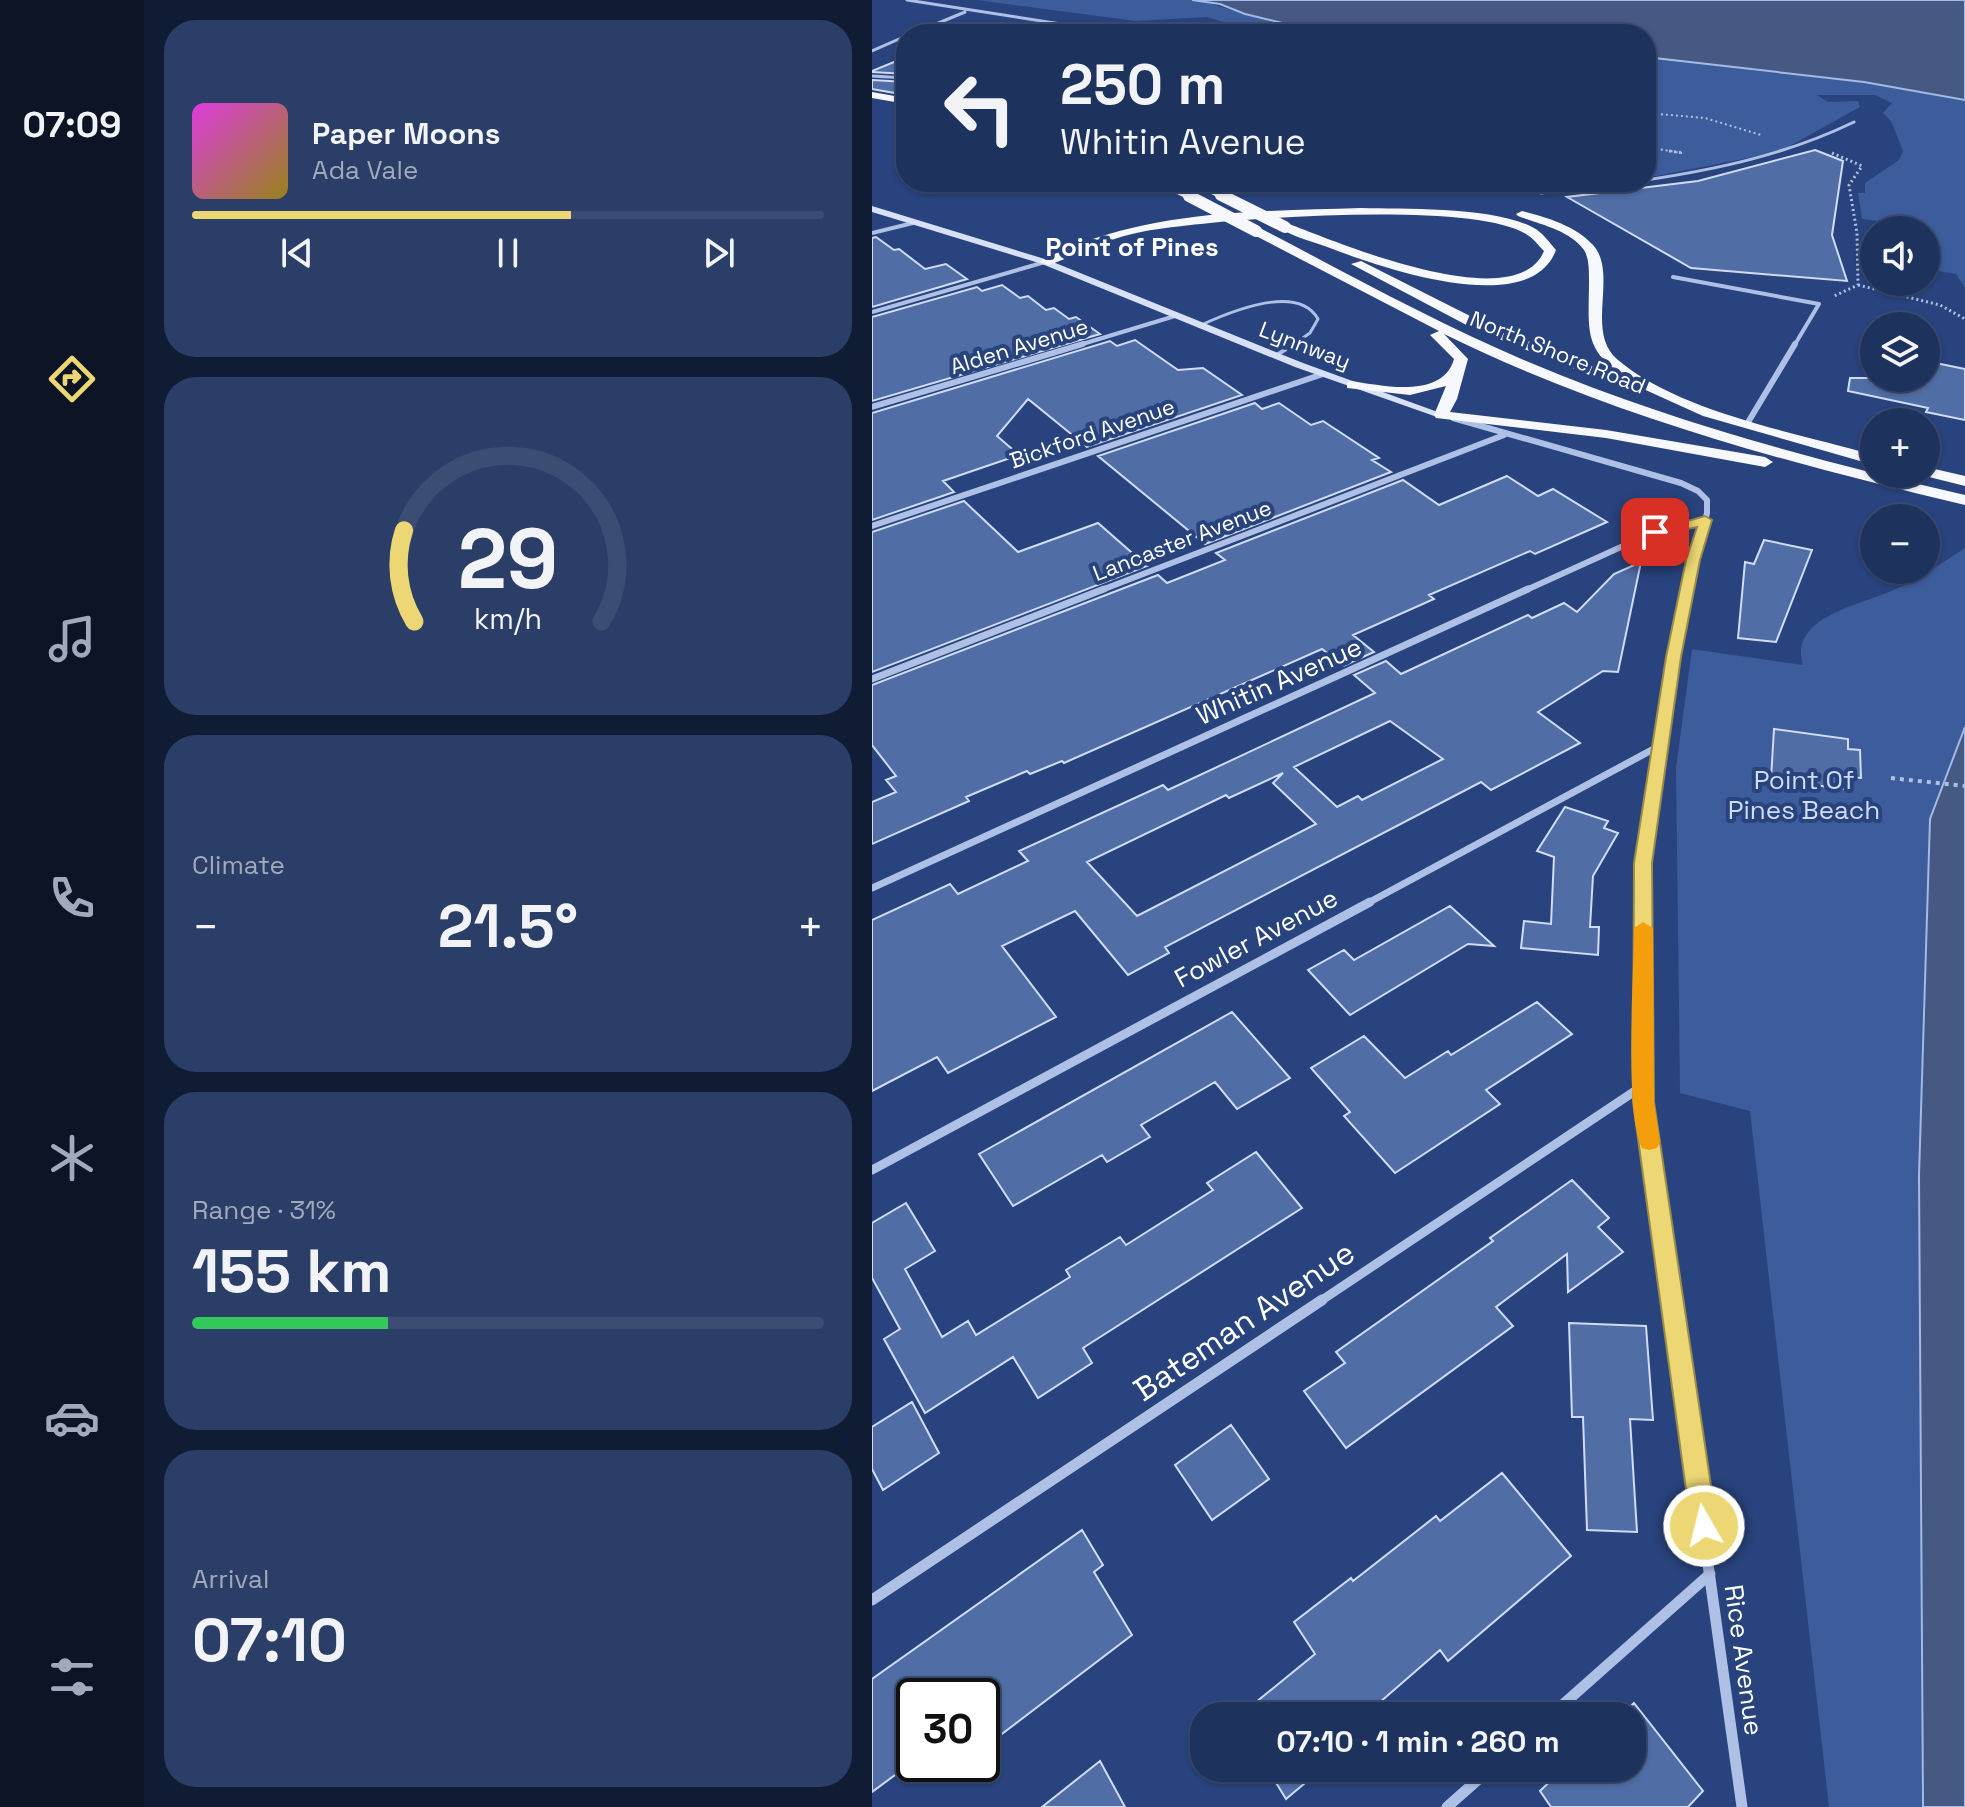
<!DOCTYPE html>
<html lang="en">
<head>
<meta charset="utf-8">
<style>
	body { margin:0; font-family:"Space Grotesk",sans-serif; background:#2b3e67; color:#f1f3f6; height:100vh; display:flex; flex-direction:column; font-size:30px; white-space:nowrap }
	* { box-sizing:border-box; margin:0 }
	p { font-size:26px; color:#a1aabc }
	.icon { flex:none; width:44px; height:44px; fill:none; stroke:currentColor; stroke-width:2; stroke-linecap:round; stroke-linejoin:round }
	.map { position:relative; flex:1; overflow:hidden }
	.sheet { display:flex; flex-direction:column; gap:20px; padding:20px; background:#101c34; width:728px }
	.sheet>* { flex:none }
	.top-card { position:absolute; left:24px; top:24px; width:760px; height:168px; border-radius:32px; box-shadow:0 2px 6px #0004,0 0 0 2px #3c4d73; background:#1e325e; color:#f1f3f6; overflow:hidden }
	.buttons { position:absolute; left:988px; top:216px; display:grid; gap:16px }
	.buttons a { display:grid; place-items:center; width:80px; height:80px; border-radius:50%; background:#1e325e; box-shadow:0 2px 6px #0004,0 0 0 2px #3c4d73; font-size:40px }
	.speed { position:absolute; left:24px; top:1678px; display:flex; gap:16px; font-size:40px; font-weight:700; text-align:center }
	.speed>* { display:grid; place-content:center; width:104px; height:104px; border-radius:50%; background:#1e325e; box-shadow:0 2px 6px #0004,0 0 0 2px #3c4d73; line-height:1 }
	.speed .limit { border:4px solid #111; border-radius:12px; background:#fff; color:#111 }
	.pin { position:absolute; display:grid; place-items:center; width:68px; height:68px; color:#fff; margin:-34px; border-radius:16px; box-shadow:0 4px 12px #0006 }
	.me { position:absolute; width:88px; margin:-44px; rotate:352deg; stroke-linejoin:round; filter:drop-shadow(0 0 6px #0008) }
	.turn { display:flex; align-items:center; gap:28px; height:168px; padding:0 32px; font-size:36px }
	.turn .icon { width:104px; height:104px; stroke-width:2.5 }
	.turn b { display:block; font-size:56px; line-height:68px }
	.big { font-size:60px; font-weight:600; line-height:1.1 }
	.sheet .tile { flex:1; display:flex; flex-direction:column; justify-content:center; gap:12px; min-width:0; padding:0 28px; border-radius:32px; background:#2b3e67 }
	.sheet .dial { align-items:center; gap:0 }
	.dial svg { height:208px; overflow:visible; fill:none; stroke:#3c4d73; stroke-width:7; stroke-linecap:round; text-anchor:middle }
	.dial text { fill:#f1f3f6; stroke:none }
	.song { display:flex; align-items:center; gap:24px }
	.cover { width:96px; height:96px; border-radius:12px; background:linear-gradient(135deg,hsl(300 70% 55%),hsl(50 70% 35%)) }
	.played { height:8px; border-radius:4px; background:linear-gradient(90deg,#ecd774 60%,#3c4d73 60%) }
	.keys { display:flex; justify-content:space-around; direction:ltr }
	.heat { display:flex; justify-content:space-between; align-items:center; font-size:44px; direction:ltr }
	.charge { height:12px; border-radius:6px; background:linear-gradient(90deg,#34c759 31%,#3c4d73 0) }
	.trip { position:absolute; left:318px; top:1702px; width:456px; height:80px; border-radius:32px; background:#1e325e; box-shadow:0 2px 6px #0004,0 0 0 2px #3c4d73; font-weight:600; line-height:80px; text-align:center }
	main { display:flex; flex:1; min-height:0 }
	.menu { display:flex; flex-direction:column; width:144px; justify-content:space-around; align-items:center; background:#0c1426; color:#a1aabc }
	.menu .icon { width:56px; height:56px }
	.menu .current { color:#ecd774 }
	.menu b { font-size:36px; color:#f1f3f6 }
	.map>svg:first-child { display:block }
</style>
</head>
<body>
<main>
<nav class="menu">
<b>07:09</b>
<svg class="icon current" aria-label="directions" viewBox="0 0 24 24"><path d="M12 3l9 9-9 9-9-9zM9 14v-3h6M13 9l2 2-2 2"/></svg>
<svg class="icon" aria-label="music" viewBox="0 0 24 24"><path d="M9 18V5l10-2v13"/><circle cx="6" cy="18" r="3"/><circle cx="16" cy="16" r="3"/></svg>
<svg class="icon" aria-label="phone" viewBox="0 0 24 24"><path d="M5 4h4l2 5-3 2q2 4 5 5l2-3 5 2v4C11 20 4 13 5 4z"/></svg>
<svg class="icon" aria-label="climate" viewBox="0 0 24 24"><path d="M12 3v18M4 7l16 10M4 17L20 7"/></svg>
<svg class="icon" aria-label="car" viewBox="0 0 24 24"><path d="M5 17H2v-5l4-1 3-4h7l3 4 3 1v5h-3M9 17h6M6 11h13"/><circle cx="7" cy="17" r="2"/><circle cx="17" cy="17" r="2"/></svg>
<svg class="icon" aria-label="filters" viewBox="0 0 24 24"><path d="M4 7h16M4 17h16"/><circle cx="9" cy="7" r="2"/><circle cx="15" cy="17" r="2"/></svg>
</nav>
<section class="sheet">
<div class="tile">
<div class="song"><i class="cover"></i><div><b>Paper Moons</b><p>Ada Vale</p></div></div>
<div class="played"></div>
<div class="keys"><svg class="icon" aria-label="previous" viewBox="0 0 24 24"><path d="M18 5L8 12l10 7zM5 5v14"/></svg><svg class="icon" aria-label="pause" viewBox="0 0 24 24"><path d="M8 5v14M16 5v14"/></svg><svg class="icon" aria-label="next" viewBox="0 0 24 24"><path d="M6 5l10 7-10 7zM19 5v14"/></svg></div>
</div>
<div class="tile dial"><svg viewBox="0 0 100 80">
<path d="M14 69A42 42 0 1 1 86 69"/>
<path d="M14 69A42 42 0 0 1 10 34" stroke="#ecd774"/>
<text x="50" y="56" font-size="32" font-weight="700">29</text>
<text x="50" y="72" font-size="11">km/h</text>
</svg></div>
<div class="tile"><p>Climate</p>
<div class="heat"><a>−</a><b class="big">21.5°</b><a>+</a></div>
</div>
<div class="tile"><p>Range · 31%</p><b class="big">155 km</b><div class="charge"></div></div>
<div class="tile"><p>Arrival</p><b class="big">07:10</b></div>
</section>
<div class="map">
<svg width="1093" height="1807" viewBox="0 0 1093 1807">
	<rect width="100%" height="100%" fill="#28437d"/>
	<path fill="#3c5c9b" d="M 104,0 L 320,0 C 344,4 353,8 375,15 C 408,25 443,29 477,34 L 389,34 L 335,17 L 264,21 Z
		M 652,25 L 681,34 L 580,34 L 616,26 Z
		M 774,57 L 992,82 L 1093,100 L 1093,288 L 1084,274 L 1054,269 L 1054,230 L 1005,230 L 1006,221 L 990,219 L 986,193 L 993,193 L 993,183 L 1027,160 L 1031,151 L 1019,121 L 1011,113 L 1020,103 L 1003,95 L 945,95 L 956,102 L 986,101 L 988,107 L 907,152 L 774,178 Z
		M 396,182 L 740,182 C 631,196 523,193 414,193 Z
		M 1093,548 L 1093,727 L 1058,819 L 1047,1176 L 1051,1807 L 957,1807 L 878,1111 L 808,1093 L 804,768 L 820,649 L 931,665 C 916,618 987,605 1017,592 C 1044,581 1069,564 1093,548 Z"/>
	<path fill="#455983" stroke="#a3bae5" stroke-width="2" d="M 320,0 L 1093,0 L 1093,100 L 992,82 L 774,57 L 774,34 L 681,34 L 652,25 L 616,26 L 580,34 L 477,34 L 423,26 L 373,14 L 348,4 Z
		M 1093,727 L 1093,1807 L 1051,1807 L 1047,1176 L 1058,819 Z"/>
	<path fill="#516da6" stroke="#d0dcf4" stroke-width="2" fill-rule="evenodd" d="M 34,57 L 34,74 L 0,72 L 0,71 Z
		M 0,80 L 34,82 L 34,95 L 0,89 Z
		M 943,150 L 971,161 L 960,235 L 975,281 L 819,268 L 695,197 L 826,181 Z
		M 4,237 L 22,250 L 27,249 L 53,269 L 74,264 L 95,279 L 0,307 L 0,238 Z
		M 130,285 L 148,298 L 156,296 L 174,310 L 182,308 L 197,319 L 204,317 L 228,334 L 0,401 L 0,317 L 105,287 L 110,291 Z
		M 263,340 L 306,370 L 331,368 L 370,395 L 215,447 L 156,399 L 125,436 L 147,455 L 71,481 L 82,492 L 0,520 L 0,413 L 238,341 L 245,346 Z
		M 1054,361 L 1093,369 L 1093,420 L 1054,412 L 1056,408 L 976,391 L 978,378 L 1054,378 Z
		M 383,403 L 390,409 L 407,403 L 439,425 L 451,421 L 507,458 L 500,460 L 519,472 L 333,544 L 226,456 Z
		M 635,476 L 666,496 L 681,489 L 735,522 L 663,554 L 658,551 L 557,595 L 562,599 L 481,635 L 502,652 L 471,666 L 450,649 L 192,763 L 190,761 L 158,774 L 155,771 L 94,797 L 97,801 L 0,844 L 0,802 L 24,792 L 14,780 L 24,776 L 0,745 L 0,685 L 286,575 L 295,583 L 353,560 L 344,553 L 531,480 L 567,505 Z
		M 92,501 L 146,552 L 226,523 L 275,566 L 0,672 L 0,532 Z
		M 892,540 L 940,550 L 904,642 L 866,638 L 873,562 L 882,564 Z
		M 769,562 L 746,672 L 731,671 L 666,712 L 708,743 L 619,790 L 609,782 L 293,947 L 297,953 L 256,975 L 203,911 L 130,946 L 184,1017 L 76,1073 L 65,1057 L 0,1091 L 0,920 L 78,884 L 86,894 L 156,861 L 147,851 L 291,785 L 296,790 L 503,693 L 482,675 L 514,661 L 529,674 L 656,615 L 660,618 L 692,603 L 705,612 L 742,574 ZM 518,721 L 571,759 L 490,800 L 486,796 L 465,807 L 422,767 ZM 411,773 L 401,783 L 444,824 L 265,916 L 215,862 L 354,795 L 357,798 Z
		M 902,729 L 976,739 L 976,749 L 988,750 L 989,778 L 979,777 L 979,790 L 899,779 Z
		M 693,807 L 736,821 L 732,828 L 746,833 L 721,876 L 718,927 L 727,927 L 726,955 L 649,948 L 652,921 L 679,924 L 682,857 L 665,851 Z
		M 578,906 L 622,946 L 596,944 L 478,1015 L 436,970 L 472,950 L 482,960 Z
		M 665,1002 L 700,1034 L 614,1090 L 628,1104 L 523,1173 L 472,1116 L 478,1112 L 439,1068 L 492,1036 L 533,1078 L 576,1051 L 579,1055 Z
		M 360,1012 L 418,1078 L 365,1109 L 343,1082 L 269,1125 L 278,1137 L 235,1162 L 230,1155 L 141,1206 L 107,1154 Z
		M 384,1152 L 430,1208 L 211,1348 L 220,1363 L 166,1398 L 141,1357 L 53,1413 L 12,1339 L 28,1329 L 0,1278 L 0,1223 L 34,1203 L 63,1251 L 33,1269 L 70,1337 L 96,1321 L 104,1335 L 198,1277 L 194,1270 L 248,1237 L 254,1245 L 341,1190 L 335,1183 Z
		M 700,1180 L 737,1218 L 726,1227 L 751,1252 L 696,1292 L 695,1254 L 624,1307 L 641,1326 L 474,1448 L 432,1391 L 473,1363 L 464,1352 L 621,1241 L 618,1238 Z
		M 697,1323 L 774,1326 L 781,1420 L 758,1419 L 765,1532 L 715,1530 L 711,1417 L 700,1417 Z
		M 40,1402 L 67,1453 L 11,1490 L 0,1469 L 0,1427 Z
		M 359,1425 L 397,1479 L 340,1520 L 303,1465 Z
		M 630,1473 L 699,1556 L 576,1661 L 568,1650 L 492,1716 L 367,1716 L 443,1654 L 422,1622 L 479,1578 L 481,1581 L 564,1516 L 568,1521 Z
		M 210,1530 L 231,1565 L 222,1572 L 260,1635 L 110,1749 L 110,1696 L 42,1696 L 42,1761 L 0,1792 L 0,1679 Z
		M 762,1703 L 831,1791 L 816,1807 L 679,1807 L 668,1791 L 692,1768 L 760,1768 L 760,1716 L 748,1716 Z
		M 228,1761 L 253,1807 L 170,1807 Z
		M 395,1768 L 451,1768 L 414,1799 Z"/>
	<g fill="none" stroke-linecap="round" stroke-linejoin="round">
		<path stroke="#aec0e5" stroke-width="2" stroke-dasharray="2 3" stroke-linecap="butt" d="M 774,113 L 833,118 L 889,135
			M 774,147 L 810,153"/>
		<path stroke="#aec0e5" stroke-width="3" stroke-dasharray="2 3" stroke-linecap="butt" d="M 797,151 L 812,153
			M 960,153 L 990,166 L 977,185 L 985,233 L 986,285 L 962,296
			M 490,182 L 504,182
			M 457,188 L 482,182
			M 986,285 L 1068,305 L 1093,319"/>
		<path stroke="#aec0e5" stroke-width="4" stroke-dasharray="4 5" stroke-linecap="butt" d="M 1019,778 L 1093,786"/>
		<path stroke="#aec0e5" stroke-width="3" d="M 774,180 C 847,169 916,154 982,122
			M 669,193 L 757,182
			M 327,326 C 355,313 425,282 446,319 L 438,333 L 419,346"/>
		<path stroke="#aec0e5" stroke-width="4" d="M 403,356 L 422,344"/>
		<path stroke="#aec0e5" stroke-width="3" d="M 35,0 L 253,34
			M 40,34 L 93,12
			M 0,51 L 34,36
			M 0,76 L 34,78"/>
		<path stroke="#aec0e5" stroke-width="4" d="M 0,233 L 45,222
			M 801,277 L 947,304 L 922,346
			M 0,312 L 173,262
			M 204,346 L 303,316"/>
		<path stroke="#aec0e5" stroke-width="6" d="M 0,407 L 211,344
			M 581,418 L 809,483 L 826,491 L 835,500 L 835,513 L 815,591
			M 875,424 L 923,344
			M 0,526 L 451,374
			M 227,591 L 632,435
			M 652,591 L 771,537 L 833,520"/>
		<path stroke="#aec0e5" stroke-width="7" d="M 0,679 L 232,589
			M 0,888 L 656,589
			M 494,904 L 789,745
			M 771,904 L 771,863 L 815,589"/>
		<path stroke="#aec0e5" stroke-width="9" d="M 771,902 L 772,1102 L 800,1302
			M 0,1170 L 498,902
			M 447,1302 L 772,1085"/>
		<path stroke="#aec0e5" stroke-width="11" d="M 799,1300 L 870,1807
			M 0,1600 L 450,1300
			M 678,1716 L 838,1574
			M 575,1807 L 619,1768"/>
		<path fill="#d7e0f5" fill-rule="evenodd" d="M 0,206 L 176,260 L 431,363 L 574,415 L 565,417 L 423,367 L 170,264 L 0,212 Z"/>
		<path fill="#f6f8fe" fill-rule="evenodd" d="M 0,92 L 34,98 L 34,104 L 0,98 Z
			M 281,182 L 296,182 L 323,196 L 313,198 Z
			M 316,182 L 331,182 L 355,195 L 345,197 Z
			M 489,208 C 533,209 625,207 662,228 C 670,232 678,243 684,250 C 658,321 505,266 458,248 C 442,242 420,237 407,227 L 417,224 C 463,241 644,319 672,251 C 666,245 661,238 654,234 C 599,199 338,219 269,232 C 237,238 207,254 177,265 L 167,262 C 176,255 189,252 200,247 C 291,210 392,211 489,208 Z
			M 650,211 C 674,217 704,226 721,245 C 747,274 712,332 746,360 C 807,412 925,433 1002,455 L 1002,465 L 831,416 L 767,387 L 755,390 L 602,329 L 479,264 L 489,261 L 612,323 L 757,381 C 710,348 717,333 717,280 C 717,270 717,258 712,250 C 698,230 667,224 646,216 L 644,214 Z
			M 380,228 L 388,228 C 478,275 566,324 659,363 C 799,422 946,461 1093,495 L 1093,505 C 915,463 737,415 572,334 L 596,359 L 585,399 L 578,412 L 734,430 L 893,457 L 901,462 L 893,467 L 734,438 L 564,418 L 562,415 L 574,386 L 538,395 L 475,388 L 475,382 L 480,381 C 511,386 571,399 582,359 L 558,335 L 567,331 L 380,234 Z
			M 1054,467 L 1093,476 L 1093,486 L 1049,475 L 1054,474 Z"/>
		<path stroke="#f6f8fe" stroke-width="12" d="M 349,195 L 413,227
			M 317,196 L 384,231"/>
	</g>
	<path fill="#ecd774" stroke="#998c4b" stroke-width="2" d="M 833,516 L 840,520 L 828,560 L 809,657 L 780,863 L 782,1102 L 845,1526 L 841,1535 L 832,1539 L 823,1535 L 819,1526 L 761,1102 L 762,863 L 794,657 L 814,560 L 825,527 L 783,536 L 777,532 Z"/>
	<path fill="#f59e0b" d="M 771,922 L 781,928 L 782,1102 L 788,1142 L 785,1148 L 777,1150 L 770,1148 C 752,1112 762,975 762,928 Z"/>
	<g text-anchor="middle" stroke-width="8" stroke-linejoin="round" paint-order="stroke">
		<g font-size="22" fill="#fff" stroke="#28437d">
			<text transform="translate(433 345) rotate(21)" y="8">Lynnway</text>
			<text transform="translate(147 346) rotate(-17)" y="8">Alden Avenue</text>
			<text transform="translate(686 352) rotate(22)" y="8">North Shore Road</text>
			<text transform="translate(220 433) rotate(-19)" y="8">Bickford Avenue</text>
			<text transform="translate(310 540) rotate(-21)" y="8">Lancaster Avenue</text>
		</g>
		<g font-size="26" font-weight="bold" fill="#fff" stroke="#28437d">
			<text x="260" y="256">Point of Pines</text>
		</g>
		<g font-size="26" fill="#fff" stroke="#28437d">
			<text transform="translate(407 681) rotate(-24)" y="9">Whitin Avenue</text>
			<text transform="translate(384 938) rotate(-28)" y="9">Fowler Avenue</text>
			<text transform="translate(872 1660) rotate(82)" y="9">Rice Avenue</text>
		</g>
		<g font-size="26" fill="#d0dcf4" stroke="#28437d">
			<text x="932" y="789">Point Of<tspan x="932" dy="30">Pines Beach</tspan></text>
		</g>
		<g font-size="32" fill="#fff" stroke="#28437d">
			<text transform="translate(372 1321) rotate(-34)" y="11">Bateman Avenue</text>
		</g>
	</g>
</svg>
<div class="buttons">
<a><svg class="icon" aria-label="sound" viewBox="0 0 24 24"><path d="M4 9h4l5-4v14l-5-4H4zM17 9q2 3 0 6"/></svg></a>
<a><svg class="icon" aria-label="layers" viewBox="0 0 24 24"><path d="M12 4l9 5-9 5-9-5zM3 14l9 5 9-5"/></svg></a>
<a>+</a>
<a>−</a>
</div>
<div class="speed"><div class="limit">30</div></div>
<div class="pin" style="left:783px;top:532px;background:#d93025"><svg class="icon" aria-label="arrive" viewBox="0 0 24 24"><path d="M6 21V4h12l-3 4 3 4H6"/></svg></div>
<svg class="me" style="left:832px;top:1526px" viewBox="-20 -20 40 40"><circle r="17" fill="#ecd774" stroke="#fff" stroke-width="3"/><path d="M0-11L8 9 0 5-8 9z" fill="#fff"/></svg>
<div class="trip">07:10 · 1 min · 260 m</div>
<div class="top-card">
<div class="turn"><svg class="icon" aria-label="left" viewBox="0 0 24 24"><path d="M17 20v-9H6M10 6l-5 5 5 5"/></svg><div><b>250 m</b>Whitin Avenue</div></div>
</div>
</div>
</main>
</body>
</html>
